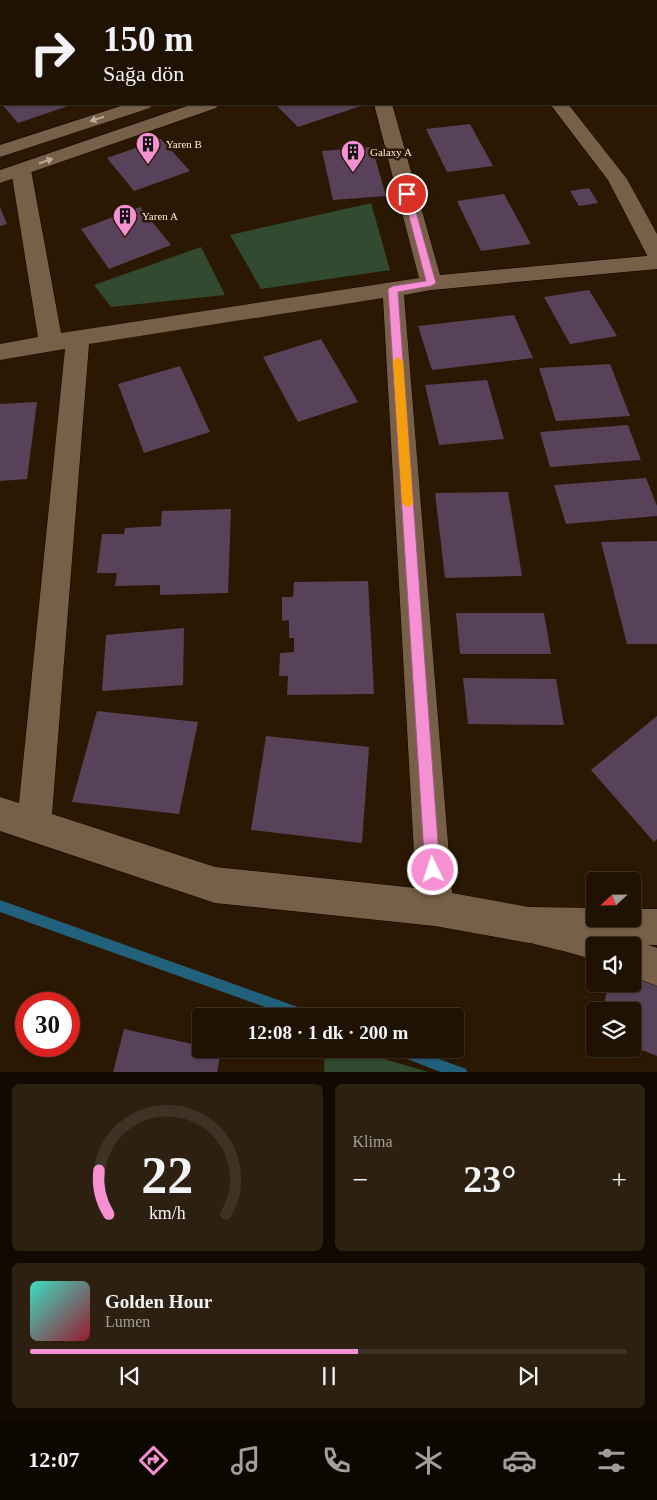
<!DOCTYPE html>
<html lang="tr">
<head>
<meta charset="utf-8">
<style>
	body { margin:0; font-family:Georgia,serif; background:#2d2011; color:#f1f3f6; height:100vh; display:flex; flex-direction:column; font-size:19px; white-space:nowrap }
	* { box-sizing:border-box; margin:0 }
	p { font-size:16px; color:#a29e99 }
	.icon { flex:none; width:28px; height:28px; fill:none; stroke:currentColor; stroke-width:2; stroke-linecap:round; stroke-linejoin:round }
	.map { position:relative; height:1072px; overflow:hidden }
	.details { display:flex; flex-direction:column; gap:12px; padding:12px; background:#120a01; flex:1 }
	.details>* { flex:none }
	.banner { position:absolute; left:0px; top:0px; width:658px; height:105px; box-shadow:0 1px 4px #0004,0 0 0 1px #3d3224; background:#201202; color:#f1f3f6; overflow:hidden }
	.needle { width:32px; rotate:248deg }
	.controls { position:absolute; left:586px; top:872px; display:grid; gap:10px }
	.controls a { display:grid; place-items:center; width:55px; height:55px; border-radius:5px; background:#201202; box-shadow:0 1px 4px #0004,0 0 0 1px #3d3224; font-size:25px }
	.speed { position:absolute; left:15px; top:992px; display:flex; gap:10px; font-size:25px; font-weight:700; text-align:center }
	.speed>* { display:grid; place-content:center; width:65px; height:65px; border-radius:50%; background:#201202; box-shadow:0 1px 4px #0004,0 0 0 1px #3d3224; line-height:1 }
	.speed .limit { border:8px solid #d22; background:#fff; color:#111 }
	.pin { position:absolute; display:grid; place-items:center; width:42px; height:42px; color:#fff; margin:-21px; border:2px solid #fff; border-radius:50%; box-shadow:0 1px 5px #0007 }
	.me { position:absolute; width:55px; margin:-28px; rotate:356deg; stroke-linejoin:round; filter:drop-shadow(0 0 4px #0008) }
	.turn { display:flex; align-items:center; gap:18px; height:105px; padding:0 20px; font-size:22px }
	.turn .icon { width:65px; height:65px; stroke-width:2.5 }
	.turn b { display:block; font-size:35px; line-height:42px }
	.big { font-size:38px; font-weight:700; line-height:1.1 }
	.details .tile { flex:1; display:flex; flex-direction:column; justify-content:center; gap:8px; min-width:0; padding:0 18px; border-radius:8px; background:#2d2011 }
	.details .dial { align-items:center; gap:0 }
	.dial svg { height:130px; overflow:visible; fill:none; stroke:#3d3224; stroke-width:7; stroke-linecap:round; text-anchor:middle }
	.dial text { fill:#f1f3f6; stroke:none }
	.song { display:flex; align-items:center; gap:15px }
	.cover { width:60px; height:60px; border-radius:8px; background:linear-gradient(135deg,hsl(170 70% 55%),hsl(350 70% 35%)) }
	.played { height:5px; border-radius:2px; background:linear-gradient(90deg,#f591d2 55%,#3d3224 55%) }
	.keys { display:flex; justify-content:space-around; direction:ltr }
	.heat { display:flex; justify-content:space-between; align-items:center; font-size:28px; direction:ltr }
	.details .tiles { flex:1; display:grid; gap:12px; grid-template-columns:1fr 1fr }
	.tile:last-child { grid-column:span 2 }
	.trip { position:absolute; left:192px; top:1008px; width:272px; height:50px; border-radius:5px; background:#201202; box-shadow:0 1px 4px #0004,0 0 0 1px #3d3224; font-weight:700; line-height:50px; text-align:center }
	.tab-bar { display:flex; height:80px; justify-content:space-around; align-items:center; background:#0d0701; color:#a29e99 }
	.tab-bar .icon { width:35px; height:35px }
	.tab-bar .active { color:#f591d2 }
	.tab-bar b { font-size:22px; color:#f1f3f6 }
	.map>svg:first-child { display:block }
</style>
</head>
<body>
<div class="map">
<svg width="657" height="1073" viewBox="0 0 657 1073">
	<rect width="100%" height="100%" fill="#2b1802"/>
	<path fill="#314a30" d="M 371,203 L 390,270 L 261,289 L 230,235 Z
		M 201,247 L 225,295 L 111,307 L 94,285 Z
		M 325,1049 L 351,1049 L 428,1072 L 324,1072 Z"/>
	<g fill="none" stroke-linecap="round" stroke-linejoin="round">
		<path fill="#22617c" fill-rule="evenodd" d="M 0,900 L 306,1010 L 310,1012 L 312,1016 L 290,1016 L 0,912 Z
			M 390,1049 L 412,1049 L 466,1069 L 468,1073 L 443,1073 L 392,1053 Z"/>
	</g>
	<path fill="#584259" d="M 2,104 L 74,104 L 18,123 Z
		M 279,104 L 367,104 L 298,127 L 276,105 Z
		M 470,124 L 493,166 L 447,172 L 426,129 Z
		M 161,139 L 190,171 L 134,191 L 107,158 Z
		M 372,147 L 386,196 L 333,200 L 322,151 Z
		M 589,188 L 598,203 L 579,206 L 570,191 Z
		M 504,194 L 531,244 L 481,251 L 457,201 Z
		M 0,207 L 7,224 L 0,226 Z
		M 140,207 L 171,245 L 109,269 L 81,229 Z
		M 589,290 L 617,336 L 570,344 L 544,297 Z
		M 514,315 L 533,358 L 432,370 L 418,326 Z
		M 321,339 L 358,402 L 298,422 L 263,357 Z
		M 610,364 L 630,416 L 556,421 L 539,368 Z
		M 180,366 L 210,432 L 144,453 L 118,384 Z
		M 487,380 L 504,439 L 439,445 L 425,385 Z
		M 37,402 L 27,479 L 0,481 L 0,404 Z
		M 628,425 L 641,460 L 550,467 L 540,432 Z
		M 646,478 L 657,506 L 657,516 L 566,524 L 554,485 Z
		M 508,492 L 522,576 L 445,578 L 435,493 Z
		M 231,509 L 228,593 L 160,595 L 160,585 L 115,586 L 117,573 L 97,573 L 102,534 L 124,534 L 125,528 L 161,526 L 162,511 Z
		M 657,541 L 657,644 L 627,644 L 601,542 Z
		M 368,581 L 374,694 L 287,695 L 288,676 L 279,676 L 280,653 L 294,652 L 294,638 L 289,638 L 289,620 L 282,621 L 282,597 L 293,597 L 294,582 Z
		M 456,613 L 544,613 L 551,654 L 460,654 Z
		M 184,628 L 183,685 L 102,691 L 106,635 Z
		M 463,678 L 556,679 L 564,725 L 468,724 Z
		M 97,711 L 198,722 L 179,814 L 72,802 Z
		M 657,716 L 657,839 L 654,842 L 591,770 Z
		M 266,736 L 369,747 L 362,843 L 251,830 Z
		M 632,975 L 657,986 L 657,1056 L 632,1046 L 632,1011 L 603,1011 L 608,984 L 632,984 Z
		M 124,1029 L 201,1046 L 201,1049 L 221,1050 L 217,1073 L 113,1073 Z"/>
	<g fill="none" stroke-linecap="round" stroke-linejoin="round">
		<defs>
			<path id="minor" d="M 66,0 L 82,0 L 82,1 L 66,1 Z
				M 0,26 L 1,26 L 1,36 L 0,36 Z
				M 374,104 L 392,104 L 440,275 L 657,255 L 657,269 L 431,290 L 404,295 L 452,893 L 529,907 L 595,908 L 595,919 L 632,919 L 632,909 L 657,909 L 657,945 L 529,943 L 435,926 L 215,903 L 0,831 L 0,797 L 19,803 L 65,349 L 0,360 L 0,344 L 38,337 L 11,170 L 14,166 L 21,164 L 28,166 L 31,170 L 61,333 L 419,278 ZM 383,298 L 416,888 L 215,867 L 52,814 L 89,344 Z"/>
			<path id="tertiary" d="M 550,104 L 568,104 L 627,179 L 657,234 L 657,261 L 649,259 L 608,180 Z
				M 529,907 L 577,917 L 617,933 L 621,943 L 632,939 L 657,948 L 657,986 L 632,976 L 632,946 L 595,946 L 595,961 C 569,950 542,948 516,938 L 511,925 L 516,912 Z"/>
			<path id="secondary" d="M 127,104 L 153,104 L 150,108 L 0,157 L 0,145 Z
				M 193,104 L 219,104 L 216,108 L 0,183 L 0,170 Z"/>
		</defs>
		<use href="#minor" stroke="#130300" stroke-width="1"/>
		<use href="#tertiary" stroke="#130300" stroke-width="1"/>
		<use href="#secondary" stroke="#130300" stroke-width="1"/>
		<use href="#minor" fill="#786048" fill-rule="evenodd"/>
		<use href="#tertiary" fill="#786048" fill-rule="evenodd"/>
		<use href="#secondary" fill="#786048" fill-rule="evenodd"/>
	</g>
	<defs><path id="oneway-solid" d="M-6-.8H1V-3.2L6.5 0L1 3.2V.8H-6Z" transform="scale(1.25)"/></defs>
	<g fill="#beac9a">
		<use href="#oneway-solid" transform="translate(97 119) rotate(162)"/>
		<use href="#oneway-solid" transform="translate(46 161) rotate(-19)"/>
	</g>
	<path fill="#f591d2" stroke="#9f5e88" d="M 407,191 L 411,194 L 436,283 L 431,286 L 398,292 L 440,870 L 438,875 L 433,877 L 428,875 L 425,870 L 388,289 L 393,286 L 426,281 L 403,194 Z"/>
	<path fill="#f59e0b" d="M 398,357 L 403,361 L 413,503 L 408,508 L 402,503 L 393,361 Z"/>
	<defs>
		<symbol id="building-pin" viewBox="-11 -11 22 30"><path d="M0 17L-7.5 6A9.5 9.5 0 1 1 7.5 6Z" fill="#f591d2" stroke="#2b1802"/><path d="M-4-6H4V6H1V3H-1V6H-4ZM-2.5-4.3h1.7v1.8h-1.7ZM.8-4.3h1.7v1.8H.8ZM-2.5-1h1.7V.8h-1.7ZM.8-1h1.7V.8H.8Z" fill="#111"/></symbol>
	</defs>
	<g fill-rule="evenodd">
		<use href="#building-pin" x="134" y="130" width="28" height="38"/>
		<use href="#building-pin" x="339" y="138" width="28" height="38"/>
		<use href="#building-pin" x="111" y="202" width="28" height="38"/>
	</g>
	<g text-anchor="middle" stroke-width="5" stroke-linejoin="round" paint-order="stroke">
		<g font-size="11" fill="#f8eadd" stroke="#2b1802" text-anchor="start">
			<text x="166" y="148">Yaren B</text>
			<text x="370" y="156">Galaxy A</text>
			<text x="142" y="220">Yaren A</text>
		</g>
	</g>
</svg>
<div class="controls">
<a><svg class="needle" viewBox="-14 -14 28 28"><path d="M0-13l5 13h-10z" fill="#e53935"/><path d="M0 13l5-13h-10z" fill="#a29e99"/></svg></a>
<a><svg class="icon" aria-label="sound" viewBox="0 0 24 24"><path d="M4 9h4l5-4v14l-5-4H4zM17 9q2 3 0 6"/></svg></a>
<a><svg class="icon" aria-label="layers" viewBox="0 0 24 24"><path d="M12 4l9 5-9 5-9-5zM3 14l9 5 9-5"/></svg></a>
</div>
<div class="speed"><div class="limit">30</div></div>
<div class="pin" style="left:407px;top:194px;background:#d93025"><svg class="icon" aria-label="arrive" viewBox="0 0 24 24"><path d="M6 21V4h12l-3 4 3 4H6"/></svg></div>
<svg class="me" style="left:433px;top:870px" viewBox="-20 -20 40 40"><circle r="17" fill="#f591d2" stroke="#fff" stroke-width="3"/><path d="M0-11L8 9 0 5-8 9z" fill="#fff"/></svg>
<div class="trip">12:08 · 1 dk · 200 m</div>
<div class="banner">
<div class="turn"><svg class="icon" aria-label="right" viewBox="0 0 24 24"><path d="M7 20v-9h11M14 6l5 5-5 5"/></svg><div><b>150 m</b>Sağa dön</div></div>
</div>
</div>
<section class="details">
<div class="tiles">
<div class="tile dial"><svg viewBox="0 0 100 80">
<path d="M14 69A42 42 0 1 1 86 69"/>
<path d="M14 69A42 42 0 0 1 8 42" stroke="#f591d2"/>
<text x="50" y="56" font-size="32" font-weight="700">22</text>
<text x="50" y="72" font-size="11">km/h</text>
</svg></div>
<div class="tile"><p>Klima</p>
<div class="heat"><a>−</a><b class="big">23°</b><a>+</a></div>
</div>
<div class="tile">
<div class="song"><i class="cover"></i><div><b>Golden Hour</b><p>Lumen</p></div></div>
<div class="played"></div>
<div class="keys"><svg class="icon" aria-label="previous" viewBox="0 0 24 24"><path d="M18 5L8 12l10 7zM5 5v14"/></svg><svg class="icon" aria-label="pause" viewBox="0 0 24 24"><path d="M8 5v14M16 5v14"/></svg><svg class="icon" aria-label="next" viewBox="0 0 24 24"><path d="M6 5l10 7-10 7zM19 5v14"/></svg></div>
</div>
</div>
</section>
<nav class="tab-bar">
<b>12:07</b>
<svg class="icon active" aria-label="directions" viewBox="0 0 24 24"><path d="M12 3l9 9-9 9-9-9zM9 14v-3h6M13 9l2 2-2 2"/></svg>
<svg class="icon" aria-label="music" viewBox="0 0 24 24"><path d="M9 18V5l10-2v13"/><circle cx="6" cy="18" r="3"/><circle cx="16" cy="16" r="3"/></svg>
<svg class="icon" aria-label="phone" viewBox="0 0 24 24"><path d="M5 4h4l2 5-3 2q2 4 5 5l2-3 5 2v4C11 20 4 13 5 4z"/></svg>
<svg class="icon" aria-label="climate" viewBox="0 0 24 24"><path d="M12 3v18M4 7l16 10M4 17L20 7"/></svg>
<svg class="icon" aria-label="car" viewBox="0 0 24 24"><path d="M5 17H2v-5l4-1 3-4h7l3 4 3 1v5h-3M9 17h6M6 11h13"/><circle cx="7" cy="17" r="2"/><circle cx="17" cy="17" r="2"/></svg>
<svg class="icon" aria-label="filters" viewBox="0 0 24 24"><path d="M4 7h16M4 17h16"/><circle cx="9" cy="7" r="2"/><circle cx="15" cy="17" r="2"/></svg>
</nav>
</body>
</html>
